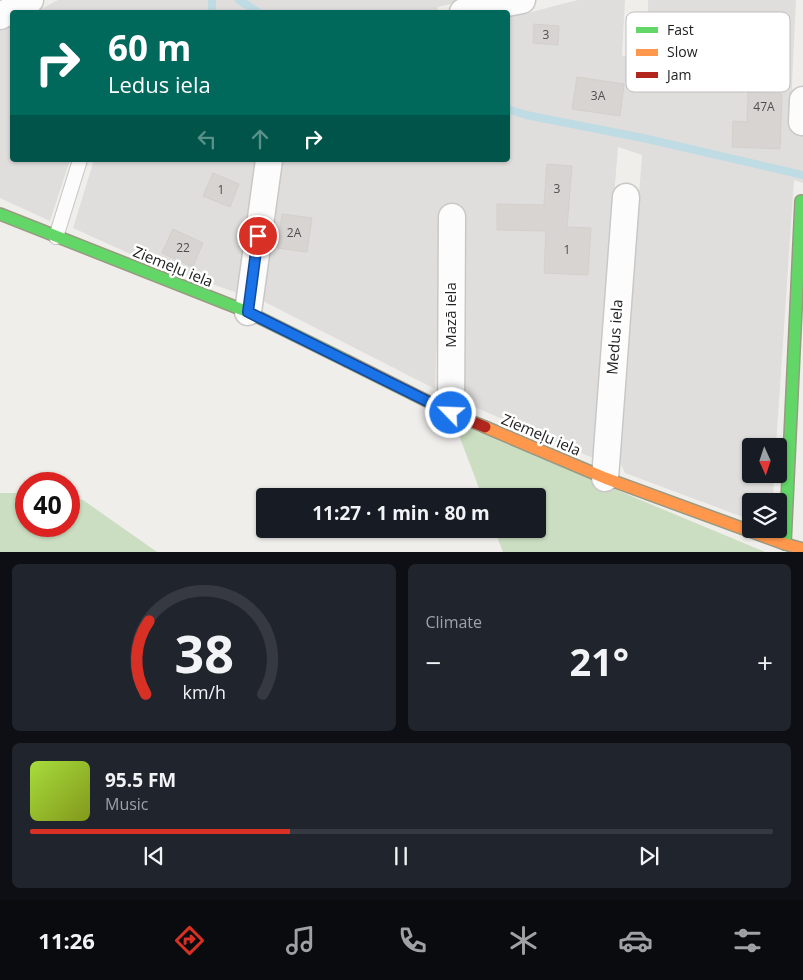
<!DOCTYPE html>
<html lang="en">
<head>
<meta charset="utf-8">
<style>
	body { margin:0; font-family:"Open Sans",sans-serif; background:#20242c; color:#f1f3f6; height:100vh; display:flex; flex-direction:column; font-size:19px; white-space:nowrap }
	* { box-sizing:border-box; margin:0 }
	p { font-size:16px; color:#9ea1a6 }
	.icon { flex:none; width:28px; height:28px; fill:none; stroke:currentColor; stroke-width:2; stroke-linecap:round; stroke-linejoin:round }
	.map { position:relative; height:552px; overflow:hidden }
	.sheet { display:flex; flex-direction:column; gap:12px; padding:12px; background:#0d0f14; flex:1 }
	.sheet>* { flex:none }
	.guide { position:absolute; left:10px; top:10px; width:500px; height:152px; border-radius:5px; box-shadow:0 1px 4px #0004; background:#00695c; color:#fff; overflow:hidden }
	.needle { width:32px; rotate:177deg }
	.buttons { position:absolute; left:742px; top:438px; display:grid; gap:10px }
	.buttons a { display:grid; place-items:center; width:45px; height:45px; border-radius:5px; background:#171b24; box-shadow:0 1px 4px #0004; font-size:25px }
	.speed { position:absolute; left:15px; top:472px; display:flex; gap:10px; font-size:25px; font-weight:700; text-align:center }
	.speed>* { display:grid; place-content:center; width:65px; height:65px; border-radius:50%; background:#171b24; box-shadow:0 1px 4px #0004; line-height:1 }
	.speed .limit { border:8px solid #d22; background:#fff; color:#111 }
	.pin { position:absolute; display:grid; place-items:center; width:42px; height:42px; color:#fff; margin:-21px; border:2px solid #fff; border-radius:50%; box-shadow:0 1px 5px #0007 }
	.me { position:absolute; width:55px; margin:-28px; rotate:294deg; stroke-linejoin:round; filter:drop-shadow(0 0 4px #0008) }
	.turn { display:flex; align-items:center; gap:18px; height:105px; padding:0 15px; font-size:22px }
	.turn .icon { width:65px; height:65px; stroke-width:2.5 }
	.turn b { display:block; font-size:35px; line-height:42px }
	.lanes { display:flex; align-items:center; height:48px; padding:0 15px; background:#0003; justify-content:center; gap:25px; direction:ltr }
	.lanes .off { opacity:.35 }
	.big { font-size:38px; font-weight:700; line-height:1.1 }
	.sheet .widget { flex:1; display:flex; flex-direction:column; justify-content:center; gap:8px; min-width:0; padding:0 18px; border-radius:8px; background:#20242c }
	.sheet .dial { align-items:center; gap:0 }
	.dial svg { height:130px; overflow:visible; fill:none; stroke:#363941; stroke-width:7; stroke-linecap:round; text-anchor:middle }
	.dial text { fill:#f1f3f6; stroke:none }
	.song { display:flex; align-items:center; gap:15px }
	.cover { width:60px; height:60px; border-radius:8px; background:linear-gradient(135deg,hsl(80 70% 55%),hsl(70 70% 35%)) }
	.played { height:5px; border-radius:2px; background:linear-gradient(90deg,#d93025 35%,#363941 35%) }
	.keys { display:flex; justify-content:space-around; direction:ltr }
	.heat { display:flex; justify-content:space-between; align-items:center; font-size:28px; direction:ltr }
	.sheet .tiles { flex:1; display:grid; gap:12px; grid-template-columns:1fr 1fr }
	.widget:last-child { grid-column:span 2 }
	.trip { position:absolute; left:256px; top:488px; width:290px; height:50px; border-radius:5px; background:#171b24; box-shadow:0 1px 4px #0004; font-weight:700; line-height:50px; text-align:center }
	.tab-bar { display:flex; height:80px; justify-content:space-around; align-items:center; background:#090b0e; color:#9ea1a6 }
	.tab-bar .icon { width:35px; height:35px }
	.tab-bar .on { color:#d93025 }
	.tab-bar b { font-size:22px; color:#f1f3f6 }
	.map>svg:first-child { display:block }
</style>
</head>
<body>
<div class="map">
<svg width="803" height="553" viewBox="0 0 803 553">
	<rect width="100%" height="100%" fill="#f0eeeb"/>
	<path fill="#dfdedc" d="M 58,0 L 467,0 L 438,7 L 437,12 L 35,12 Z
		M 578,0 L 625,0 L 622,56 L 649,57 L 648,0 L 796,0 L 791,106 L 803,107 L 803,183 L 794,180 L 776,446 L 751,446 L 751,474 L 774,474 L 773,501 L 751,501 L 751,520 L 625,473 L 619,460 L 642,155 L 618,147 L 593,458 L 463,402 L 462,212 L 442,207 L 435,389 L 257,298 L 274,160 L 508,160 L 508,18 Z
		M 12,25 L 12,160 L 70,160 L 50,221 L 0,198 L 0,31 Z
		M 94,160 L 258,160 L 238,293 L 150,263 L 73,228 Z"/>
	<path fill="#cbdec1" d="M 454,422 L 765,552 L 503,552 L 494,529 L 538,529 L 538,496 L 482,496 Z
		M 0,493 L 26,493 L 26,526 L 69,526 L 69,496 L 83,500 L 157,552 L 0,552 Z"/>
	<g fill="none" stroke-linecap="round" stroke-linejoin="round">
		<path stroke="#bfdbe3" stroke-width="8" d="M 212,0 L 212,12
			M 239,0 L 258,12
			M 508,109 L 526,115 L 643,138 L 803,175"/>
	</g>
	<path fill="#d7d4d2" stroke="#d3d0cc" d="M 534,24 L 559,26 L 558,45 L 533,43 Z
		M 577,77 L 624,84 L 620,116 L 572,109 Z
		M 748,92 L 782,94 L 780,149 L 732,147 L 733,121 L 747,122 Z
		M 547,164 L 572,166 L 567,227 L 591,228 L 588,275 L 544,273 L 546,231 L 497,230 L 497,204 L 544,205 Z
		M 213,173 L 239,184 L 230,207 L 203,196 Z
		M 282,214 L 312,218 L 307,252 L 277,248 Z
		M 173,229 L 203,243 L 193,267 L 162,253 Z"/>
	<g fill="none" stroke-linecap="round" stroke-linejoin="round">
		<defs>
			<path id="lane" d="M 56,237 L 80,160"/>
			<path id="street" d="M 463,12 L 522,0
				M 0,16 L 30,0
				M 802,122 L 803,100
				M 248,312 L 269,160
				M 451,413 L 452,217
				M 605,478 L 626,197"/>
			<path id="fast" d="M 0,214 L 248,312 L 347,361
				M 785,544 L 801,201"/>
			<path id="slow" d="M 485,427 L 605,478 L 785,544 L 803,549"/>
			<path id="jam" d="M 347,361 L 451,413 L 485,427"/>
		</defs>
		<use href="#lane" stroke="#c9c8c7" stroke-width="16"/>
		<use href="#street" stroke="#c9c8c7" stroke-width="29"/>
		<use href="#fast" stroke="#999a82" stroke-width="14"/>
		<use href="#slow" stroke="#999a82" stroke-width="14"/>
		<use href="#jam" stroke="#999a82" stroke-width="14"/>
		<use href="#lane" stroke="#fdfcfc" stroke-width="14"/>
		<use href="#street" stroke="#fdfcfc" stroke-width="26"/>
		<use href="#fast" stroke="#63d668" stroke-width="11"/>
		<use href="#slow" stroke="#ff974d" stroke-width="11"/>
		<use href="#jam" stroke="#b3261e" stroke-width="11"/>
	</g>
	<g fill="none" stroke-linecap="round" stroke-linejoin="round">
		<defs>
			<path id="route" d="M 258,236 L 248,312 L 451,413"/>
		</defs>
		<use href="#route" stroke="#114b97" stroke-width="12"/>
		<use href="#route" stroke="#1a73e8" stroke-width="9"/>
	</g>
	<g text-anchor="middle" stroke-width="5" stroke-linejoin="round" paint-order="stroke">
		<g font-size="12" fill="#4f4e4e">
			<text x="546" y="39">3</text>
			<text x="598" y="100">3A</text>
			<text x="764" y="111">47A</text>
			<text x="557" y="193">3</text>
			<text x="221" y="194">1</text>
			<text x="294" y="237">2A</text>
			<text x="183" y="252">22</text>
			<text x="567" y="254">1</text>
		</g>
		<g font-size="15" fill="#222" stroke="#fff">
			<text transform="translate(173 267) rotate(22)" y="5">Ziemeļu iela</text>
			<text transform="translate(451 315) rotate(-90)" y="5">Mazā iela</text>
			<text transform="translate(615 337) rotate(-86)" y="5">Medus iela</text>
			<text transform="translate(541 435) rotate(23)" y="5">Ziemeļu iela</text>
		</g>
	</g>
	<rect x="626" y="12" width="164" height="80" rx="8" fill="#fff" stroke="#bdbdbd" stroke-width="1"/>
	<rect x="636" y="27" width="22" height="6" fill="#63d668"/>
	<rect x="636" y="49" width="22" height="7" fill="#ff974d"/>
	<rect x="636" y="72" width="22" height="6" fill="#b3261e"/>
	<g font-size="14" fill="#222">
		<text x="667" y="35">Fast</text>
		<text x="667" y="57">Slow</text>
		<text x="667" y="80">Jam</text>
	</g>
</svg>
<div class="buttons">
<a><svg class="needle" viewBox="-14 -14 28 28"><path d="M0-13l5 13h-10z" fill="#e53935"/><path d="M0 13l5-13h-10z" fill="#9ea1a6"/></svg></a>
<a><svg class="icon" aria-label="layers" viewBox="0 0 24 24"><path d="M12 4l9 5-9 5-9-5zM3 14l9 5 9-5"/></svg></a>
</div>
<div class="speed"><div class="limit">40</div></div>
<div class="pin" style="left:258px;top:236px;background:#d93025"><svg class="icon" aria-label="arrive" viewBox="0 0 24 24"><path d="M6 21V4h12l-3 4 3 4H6"/></svg></div>
<svg class="me" style="left:451px;top:413px" viewBox="-20 -20 40 40"><circle r="17" fill="#1a73e8" stroke="#fff" stroke-width="3"/><path d="M0-11L8 9 0 5-8 9z" fill="#fff"/></svg>
<div class="trip">11:27 · 1 min · 80 m</div>
<div class="guide">
<div class="turn"><svg class="icon" aria-label="right" viewBox="0 0 24 24"><path d="M7 20v-9h11M14 6l5 5-5 5"/></svg><div><b>60 m</b>Ledus iela</div></div>
<div class="lanes"><svg class="icon off" aria-label="left" viewBox="0 0 24 24"><path d="M17 20v-9H6M10 6l-5 5 5 5"/></svg><svg class="icon off" aria-label="ahead" viewBox="0 0 24 24"><path d="M12 20V5M6 11l6-6 6 6"/></svg><svg class="icon" aria-label="right" viewBox="0 0 24 24"><path d="M7 20v-9h11M14 6l5 5-5 5"/></svg></div>
</div>
</div>
<section class="sheet">
<div class="tiles">
<div class="widget dial"><svg viewBox="0 0 100 80">
<path d="M14 69A42 42 0 1 1 86 69"/>
<path d="M14 69A42 42 0 0 1 16 24" stroke="#d93025"/>
<text x="50" y="56" font-size="32" font-weight="700">38</text>
<text x="50" y="72" font-size="11">km/h</text>
</svg></div>
<div class="widget"><p>Climate</p>
<div class="heat"><a>−</a><b class="big">21°</b><a>+</a></div>
</div>
<div class="widget">
<div class="song"><i class="cover"></i><div><b>95.5 FM</b><p>Music</p></div></div>
<div class="played"></div>
<div class="keys"><svg class="icon" aria-label="previous" viewBox="0 0 24 24"><path d="M18 5L8 12l10 7zM5 5v14"/></svg><svg class="icon" aria-label="pause" viewBox="0 0 24 24"><path d="M8 5v14M16 5v14"/></svg><svg class="icon" aria-label="next" viewBox="0 0 24 24"><path d="M6 5l10 7-10 7zM19 5v14"/></svg></div>
</div>
</div>
</section>
<nav class="tab-bar">
<b>11:26</b>
<svg class="icon on" aria-label="directions" viewBox="0 0 24 24"><path d="M12 3l9 9-9 9-9-9zM9 14v-3h6M13 9l2 2-2 2"/></svg>
<svg class="icon" aria-label="music" viewBox="0 0 24 24"><path d="M9 18V5l10-2v13"/><circle cx="6" cy="18" r="3"/><circle cx="16" cy="16" r="3"/></svg>
<svg class="icon" aria-label="phone" viewBox="0 0 24 24"><path d="M5 4h4l2 5-3 2q2 4 5 5l2-3 5 2v4C11 20 4 13 5 4z"/></svg>
<svg class="icon" aria-label="climate" viewBox="0 0 24 24"><path d="M12 3v18M4 7l16 10M4 17L20 7"/></svg>
<svg class="icon" aria-label="car" viewBox="0 0 24 24"><path d="M5 17H2v-5l4-1 3-4h7l3 4 3 1v5h-3M9 17h6M6 11h13"/><circle cx="7" cy="17" r="2"/><circle cx="17" cy="17" r="2"/></svg>
<svg class="icon" aria-label="filters" viewBox="0 0 24 24"><path d="M4 7h16M4 17h16"/><circle cx="9" cy="7" r="2"/><circle cx="15" cy="17" r="2"/></svg>
</nav>
</body>
</html>
